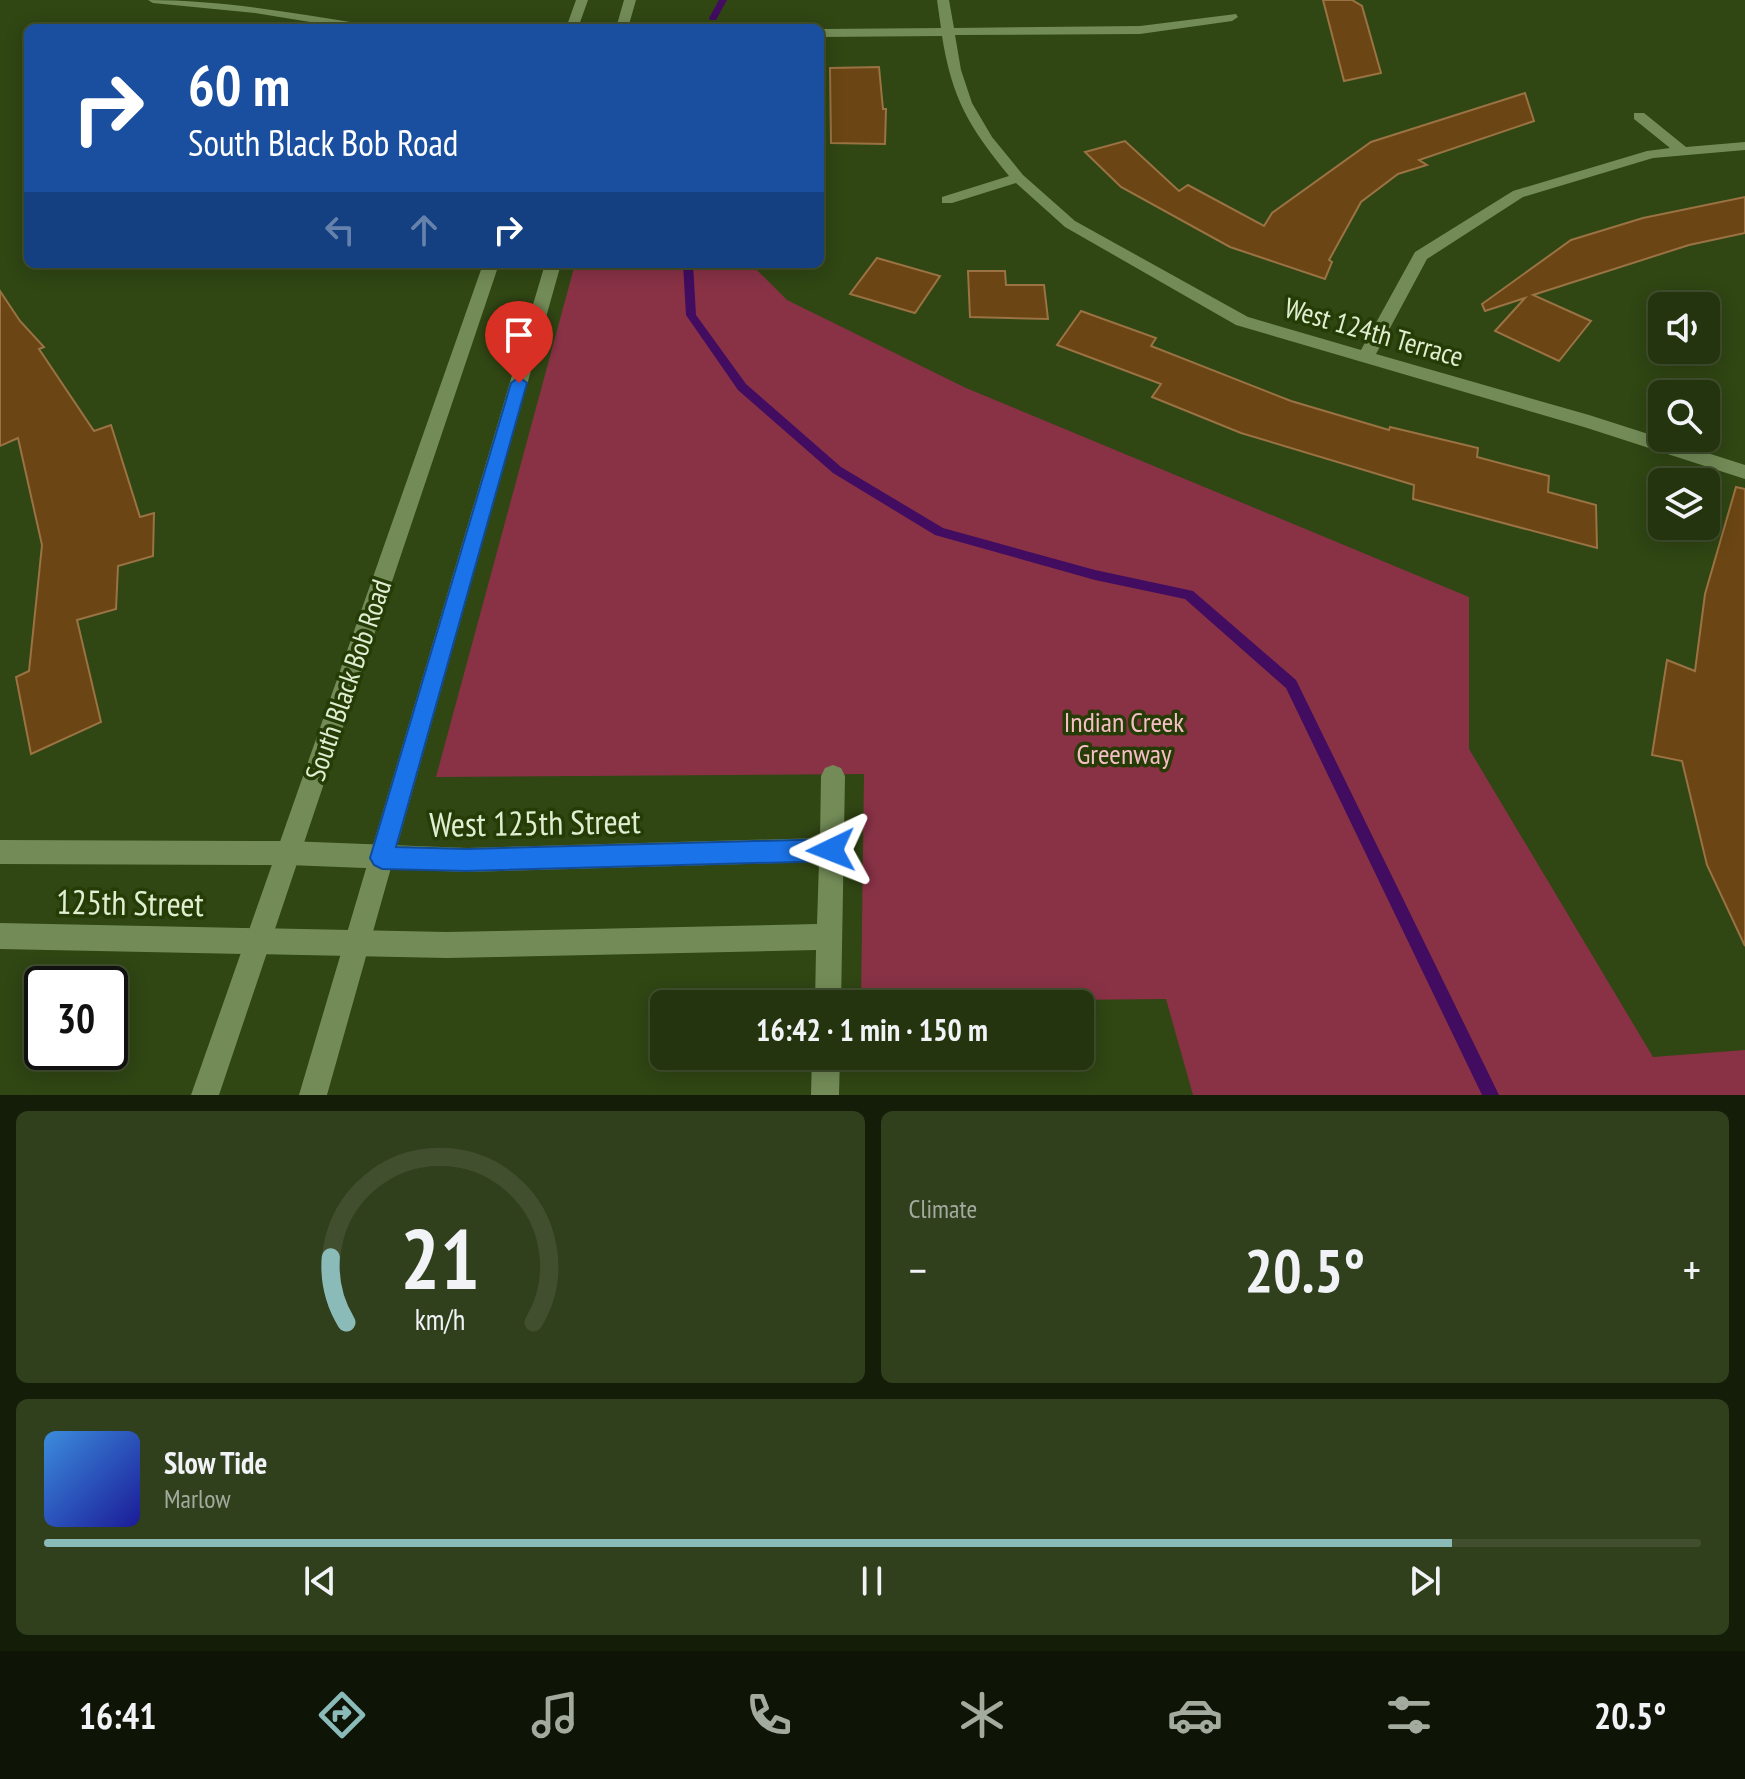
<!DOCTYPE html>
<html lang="en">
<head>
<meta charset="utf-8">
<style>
	body { margin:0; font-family:"PT Sans Narrow",sans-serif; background:#303f1c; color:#f1f3f6; height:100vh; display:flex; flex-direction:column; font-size:30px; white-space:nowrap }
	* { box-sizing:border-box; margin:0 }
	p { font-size:26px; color:#a3aa9e }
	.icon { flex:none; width:44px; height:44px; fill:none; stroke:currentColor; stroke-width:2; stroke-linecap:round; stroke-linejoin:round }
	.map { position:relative; height:1095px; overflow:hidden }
	.side { display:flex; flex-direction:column; gap:16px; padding:16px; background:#141d08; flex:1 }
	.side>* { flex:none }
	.hud { position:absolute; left:24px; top:24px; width:800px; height:244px; border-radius:12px; box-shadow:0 4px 20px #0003,0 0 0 2px #414f2e; background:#1a4fa0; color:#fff; overflow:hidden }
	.controls { position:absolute; left:1648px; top:292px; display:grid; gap:16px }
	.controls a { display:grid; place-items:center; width:72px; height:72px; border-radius:12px; background:#24340e; box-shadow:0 4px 20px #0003,0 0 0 2px #414f2e; font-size:40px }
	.speed { position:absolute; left:24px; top:966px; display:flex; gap:16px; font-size:40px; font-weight:700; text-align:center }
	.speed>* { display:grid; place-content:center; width:104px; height:104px; border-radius:50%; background:#24340e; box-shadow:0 4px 20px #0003,0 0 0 2px #414f2e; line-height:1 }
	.speed .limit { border:4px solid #111; border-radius:12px; background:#fff; color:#111 }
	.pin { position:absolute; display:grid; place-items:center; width:68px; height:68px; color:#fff; margin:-82px -34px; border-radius:50% 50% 50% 0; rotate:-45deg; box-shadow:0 0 8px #0007 }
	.pin .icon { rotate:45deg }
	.me { position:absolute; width:88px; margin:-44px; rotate:268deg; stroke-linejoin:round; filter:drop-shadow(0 0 6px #0008) }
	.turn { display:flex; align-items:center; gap:28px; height:168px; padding:0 32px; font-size:36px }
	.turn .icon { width:104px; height:104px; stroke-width:2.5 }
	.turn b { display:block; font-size:56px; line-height:68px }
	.lanes { display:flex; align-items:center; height:76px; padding:0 32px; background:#0003; justify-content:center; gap:40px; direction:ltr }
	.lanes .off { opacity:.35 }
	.big { font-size:60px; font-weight:700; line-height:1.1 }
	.side .card { flex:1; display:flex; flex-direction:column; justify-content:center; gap:12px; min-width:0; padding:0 28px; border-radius:12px; background:#303f1c }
	.side .dial { align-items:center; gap:0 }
	.dial svg { height:208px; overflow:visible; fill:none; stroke:#414f2e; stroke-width:7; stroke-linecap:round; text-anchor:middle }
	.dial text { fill:#f1f3f6; stroke:none }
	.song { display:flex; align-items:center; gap:24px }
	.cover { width:96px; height:96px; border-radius:12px; background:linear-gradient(135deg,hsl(210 70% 55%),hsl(240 70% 35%)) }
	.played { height:8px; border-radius:4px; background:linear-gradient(90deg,#8bbbb9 85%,#414f2e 85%) }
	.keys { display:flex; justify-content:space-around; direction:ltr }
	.heat { display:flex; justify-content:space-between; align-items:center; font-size:44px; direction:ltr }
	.side .tiles { flex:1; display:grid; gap:16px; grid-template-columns:1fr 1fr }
	.card:last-child { grid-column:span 2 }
	.trip { position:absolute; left:650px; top:990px; width:444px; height:80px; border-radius:12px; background:#24340e; box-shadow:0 4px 20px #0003,0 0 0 2px #414f2e; font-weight:700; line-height:80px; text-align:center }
	.menu { display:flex; height:128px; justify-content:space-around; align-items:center; background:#0e1506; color:#a3aa9e }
	.menu .icon { width:56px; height:56px }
	.menu .active { color:#8bbbb9 }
	.menu b { font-size:36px; color:#f1f3f6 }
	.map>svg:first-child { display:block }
</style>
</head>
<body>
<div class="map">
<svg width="1745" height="1095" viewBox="0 0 1745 1095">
	<rect width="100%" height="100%" fill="#304613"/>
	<path fill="#893246" d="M 575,264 L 751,264 L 787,300 L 966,388 L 1469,597 L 1469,749 L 1653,1057 L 1745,1050 L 1745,1095 L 1193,1095 L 1166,999 L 861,1002 L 864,774 L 436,777 Z"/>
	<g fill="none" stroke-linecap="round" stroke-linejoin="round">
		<path fill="#420c60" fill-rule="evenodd" d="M 719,0 L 727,0 L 716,20 L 710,20 L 709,18 Z
			M 683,264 L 693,264 L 696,315 L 746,384 L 841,467 L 943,528 L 1095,570 L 1193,591 L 1296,680 L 1499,1095 L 1482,1095 L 1286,688 L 1185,599 L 1095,580 L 935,535 L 833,473 L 738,390 L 686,315 Z"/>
	</g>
	<path fill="#6b4614" stroke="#9a7243" stroke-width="2" d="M 1323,0 L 1352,0 L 1362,6 L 1381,73 L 1344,81 Z
		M 879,67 L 883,109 L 886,109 L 885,144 L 831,143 L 830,68 Z
		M 1525,93 L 1534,121 L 1419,160 L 1427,165 L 1398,174 L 1361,202 L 1329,260 L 1332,262 L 1325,279 L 1230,247 L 1121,187 L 1085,152 L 1125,141 L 1179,191 L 1188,185 L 1264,226 L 1272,213 L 1371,142 Z
		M 1745,197 L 1745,233 L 1689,245 L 1533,295 L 1591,321 L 1559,361 L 1495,331 L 1525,298 L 1485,311 L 1482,304 L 1571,240 L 1643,218 Z
		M 877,258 L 940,276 L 915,313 L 850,294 Z
		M 968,271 L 1005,271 L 1006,285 L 1044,285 L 1048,319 L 970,317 Z
		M 0,291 L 20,321 L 44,347 L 39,349 L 94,431 L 111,425 L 140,517 L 154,513 L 153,556 L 118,566 L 116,609 L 77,620 L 101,722 L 31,754 L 16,677 L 29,671 L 42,545 L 18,438 L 0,446 Z
		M 1081,311 L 1156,338 L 1151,346 L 1291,401 L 1389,430 L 1390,427 L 1478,448 L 1477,457 L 1549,476 L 1548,492 L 1596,505 L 1597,548 L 1413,499 L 1414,485 L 1241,433 L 1152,397 L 1161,384 L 1057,345 Z
		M 1736,487 L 1745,489 L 1745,946 L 1707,865 L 1682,761 L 1652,755 L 1667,660 L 1695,671 L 1705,594 Z"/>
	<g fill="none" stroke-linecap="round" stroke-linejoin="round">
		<path fill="#738c57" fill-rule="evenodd" d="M 148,0 C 222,0 295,13 368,25 L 374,28 L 347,28 L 255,13 L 153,3 Z"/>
		<path fill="#738c57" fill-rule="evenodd" d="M 937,0 L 949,0 L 954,28 L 1140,26 L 1236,14 L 1238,17 L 1232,21 L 1140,34 L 955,35 L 961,70 L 972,103 L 992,137 L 1023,175 L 1075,221 L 1248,317 L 1361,350 L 1415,252 L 1513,191 L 1647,151 L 1670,148 L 1634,119 L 1634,113 L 1644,113 L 1686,147 L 1745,142 L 1745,150 L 1653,158 L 1523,197 L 1427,259 L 1376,354 L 1589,415 L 1745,465 L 1745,479 L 1584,427 L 1236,325 L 1065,227 L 1016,183 L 952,203 L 942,203 L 942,197 L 1009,176 C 969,127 952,99 942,36 L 820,37 L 820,29 L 941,28 Z
			M 833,765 L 841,768 L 845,776 L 841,1004 L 815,1004 L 816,950 L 447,958 L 0,949 L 0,923 L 447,932 L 817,924 L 819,862 L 467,872 L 288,865 L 0,864 L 0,840 L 288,841 L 467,848 L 820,838 L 821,776 L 825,768 Z
			M 812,1056 L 840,1056 L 839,1095 L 811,1095 Z"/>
		<path fill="#738c57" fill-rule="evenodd" d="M 576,0 L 588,0 L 578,28 L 566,28 Z
			M 624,0 L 636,0 L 628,28 L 616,28 Z
			M 483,264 L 499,264 L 219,1095 L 191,1095 Z
			M 545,264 L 561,264 L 327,1095 L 299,1095 Z"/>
	</g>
	<path fill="#1a73e8" stroke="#114b97" stroke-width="2" d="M 519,377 L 527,383 L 396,847 L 467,849 L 831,839 L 839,842 L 843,850 L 839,858 L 831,861 L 467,871 L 382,869 L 374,865 L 370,858 L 511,383 Z"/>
	<g text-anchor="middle" stroke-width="7" stroke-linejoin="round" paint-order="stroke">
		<g font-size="28" fill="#e0eed2" stroke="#263c06">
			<text transform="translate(1374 332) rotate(16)" y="10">West 124th Terrace</text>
			<text transform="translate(348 680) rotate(-71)" y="10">South Black Bob Road</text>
		</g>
		<g font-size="28" fill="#f6bdc5" stroke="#263c06">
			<text x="1124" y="732">Indian Creek<tspan x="1124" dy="32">Greenway</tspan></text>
		</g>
		<g font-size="34" fill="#e0eed2" stroke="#263c06">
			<text transform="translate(535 823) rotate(-1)" y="12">West 125th Street</text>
			<text transform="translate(130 903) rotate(1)" y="12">125th Street</text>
		</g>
	</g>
</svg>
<div class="controls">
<a><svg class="icon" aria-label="sound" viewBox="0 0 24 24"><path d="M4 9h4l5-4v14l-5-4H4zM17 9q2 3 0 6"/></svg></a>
<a><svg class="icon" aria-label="search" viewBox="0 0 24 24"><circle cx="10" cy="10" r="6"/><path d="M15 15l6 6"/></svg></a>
<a><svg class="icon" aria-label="layers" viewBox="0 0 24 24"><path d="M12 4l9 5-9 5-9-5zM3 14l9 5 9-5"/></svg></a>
</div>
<div class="speed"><div class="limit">30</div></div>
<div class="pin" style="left:519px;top:383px;background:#d93025"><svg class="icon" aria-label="arrive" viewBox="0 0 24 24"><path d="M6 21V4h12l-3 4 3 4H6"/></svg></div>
<svg class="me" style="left:831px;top:850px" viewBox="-20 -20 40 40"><path d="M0-17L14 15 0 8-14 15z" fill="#1a73e8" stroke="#fff" stroke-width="4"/></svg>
<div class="trip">16:42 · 1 min · 150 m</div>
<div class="hud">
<div class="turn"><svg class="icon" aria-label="right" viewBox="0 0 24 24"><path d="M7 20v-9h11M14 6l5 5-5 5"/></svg><div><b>60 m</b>South Black Bob Road</div></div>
<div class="lanes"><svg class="icon off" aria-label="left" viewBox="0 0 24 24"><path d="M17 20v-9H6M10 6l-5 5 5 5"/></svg><svg class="icon off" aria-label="ahead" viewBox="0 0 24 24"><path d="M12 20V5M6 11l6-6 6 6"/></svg><svg class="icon" aria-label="right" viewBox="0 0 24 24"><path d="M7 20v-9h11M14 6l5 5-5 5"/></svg></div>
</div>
</div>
<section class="side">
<div class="tiles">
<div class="card dial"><svg viewBox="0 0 100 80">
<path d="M14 69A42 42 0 1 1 86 69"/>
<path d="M14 69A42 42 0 0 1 8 44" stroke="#8bbbb9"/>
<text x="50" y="56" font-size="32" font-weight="700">21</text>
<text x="50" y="72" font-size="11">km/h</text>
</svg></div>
<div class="card"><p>Climate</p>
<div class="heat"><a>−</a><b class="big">20.5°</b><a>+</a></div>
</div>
<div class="card">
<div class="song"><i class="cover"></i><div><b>Slow Tide</b><p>Marlow</p></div></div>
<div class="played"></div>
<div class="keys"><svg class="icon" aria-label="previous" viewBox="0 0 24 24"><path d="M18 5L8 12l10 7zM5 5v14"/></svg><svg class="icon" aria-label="pause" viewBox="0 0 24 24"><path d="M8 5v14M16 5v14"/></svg><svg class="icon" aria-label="next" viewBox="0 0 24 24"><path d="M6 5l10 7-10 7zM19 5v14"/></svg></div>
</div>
</div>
</section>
<nav class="menu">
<b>16:41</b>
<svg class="icon active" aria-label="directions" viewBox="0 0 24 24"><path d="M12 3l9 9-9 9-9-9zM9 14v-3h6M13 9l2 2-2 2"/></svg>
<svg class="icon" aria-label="music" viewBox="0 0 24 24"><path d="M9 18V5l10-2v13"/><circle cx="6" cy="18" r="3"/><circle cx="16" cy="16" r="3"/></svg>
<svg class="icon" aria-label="phone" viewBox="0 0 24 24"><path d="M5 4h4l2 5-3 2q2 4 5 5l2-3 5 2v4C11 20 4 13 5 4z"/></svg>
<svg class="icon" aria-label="climate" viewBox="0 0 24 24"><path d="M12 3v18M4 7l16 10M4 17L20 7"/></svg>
<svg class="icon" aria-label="car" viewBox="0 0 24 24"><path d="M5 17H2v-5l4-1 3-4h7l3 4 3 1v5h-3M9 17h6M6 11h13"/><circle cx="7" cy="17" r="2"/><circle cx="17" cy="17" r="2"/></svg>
<svg class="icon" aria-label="filters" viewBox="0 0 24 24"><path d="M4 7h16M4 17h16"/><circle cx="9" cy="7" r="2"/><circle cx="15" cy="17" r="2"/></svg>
<b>20.5°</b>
</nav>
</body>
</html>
